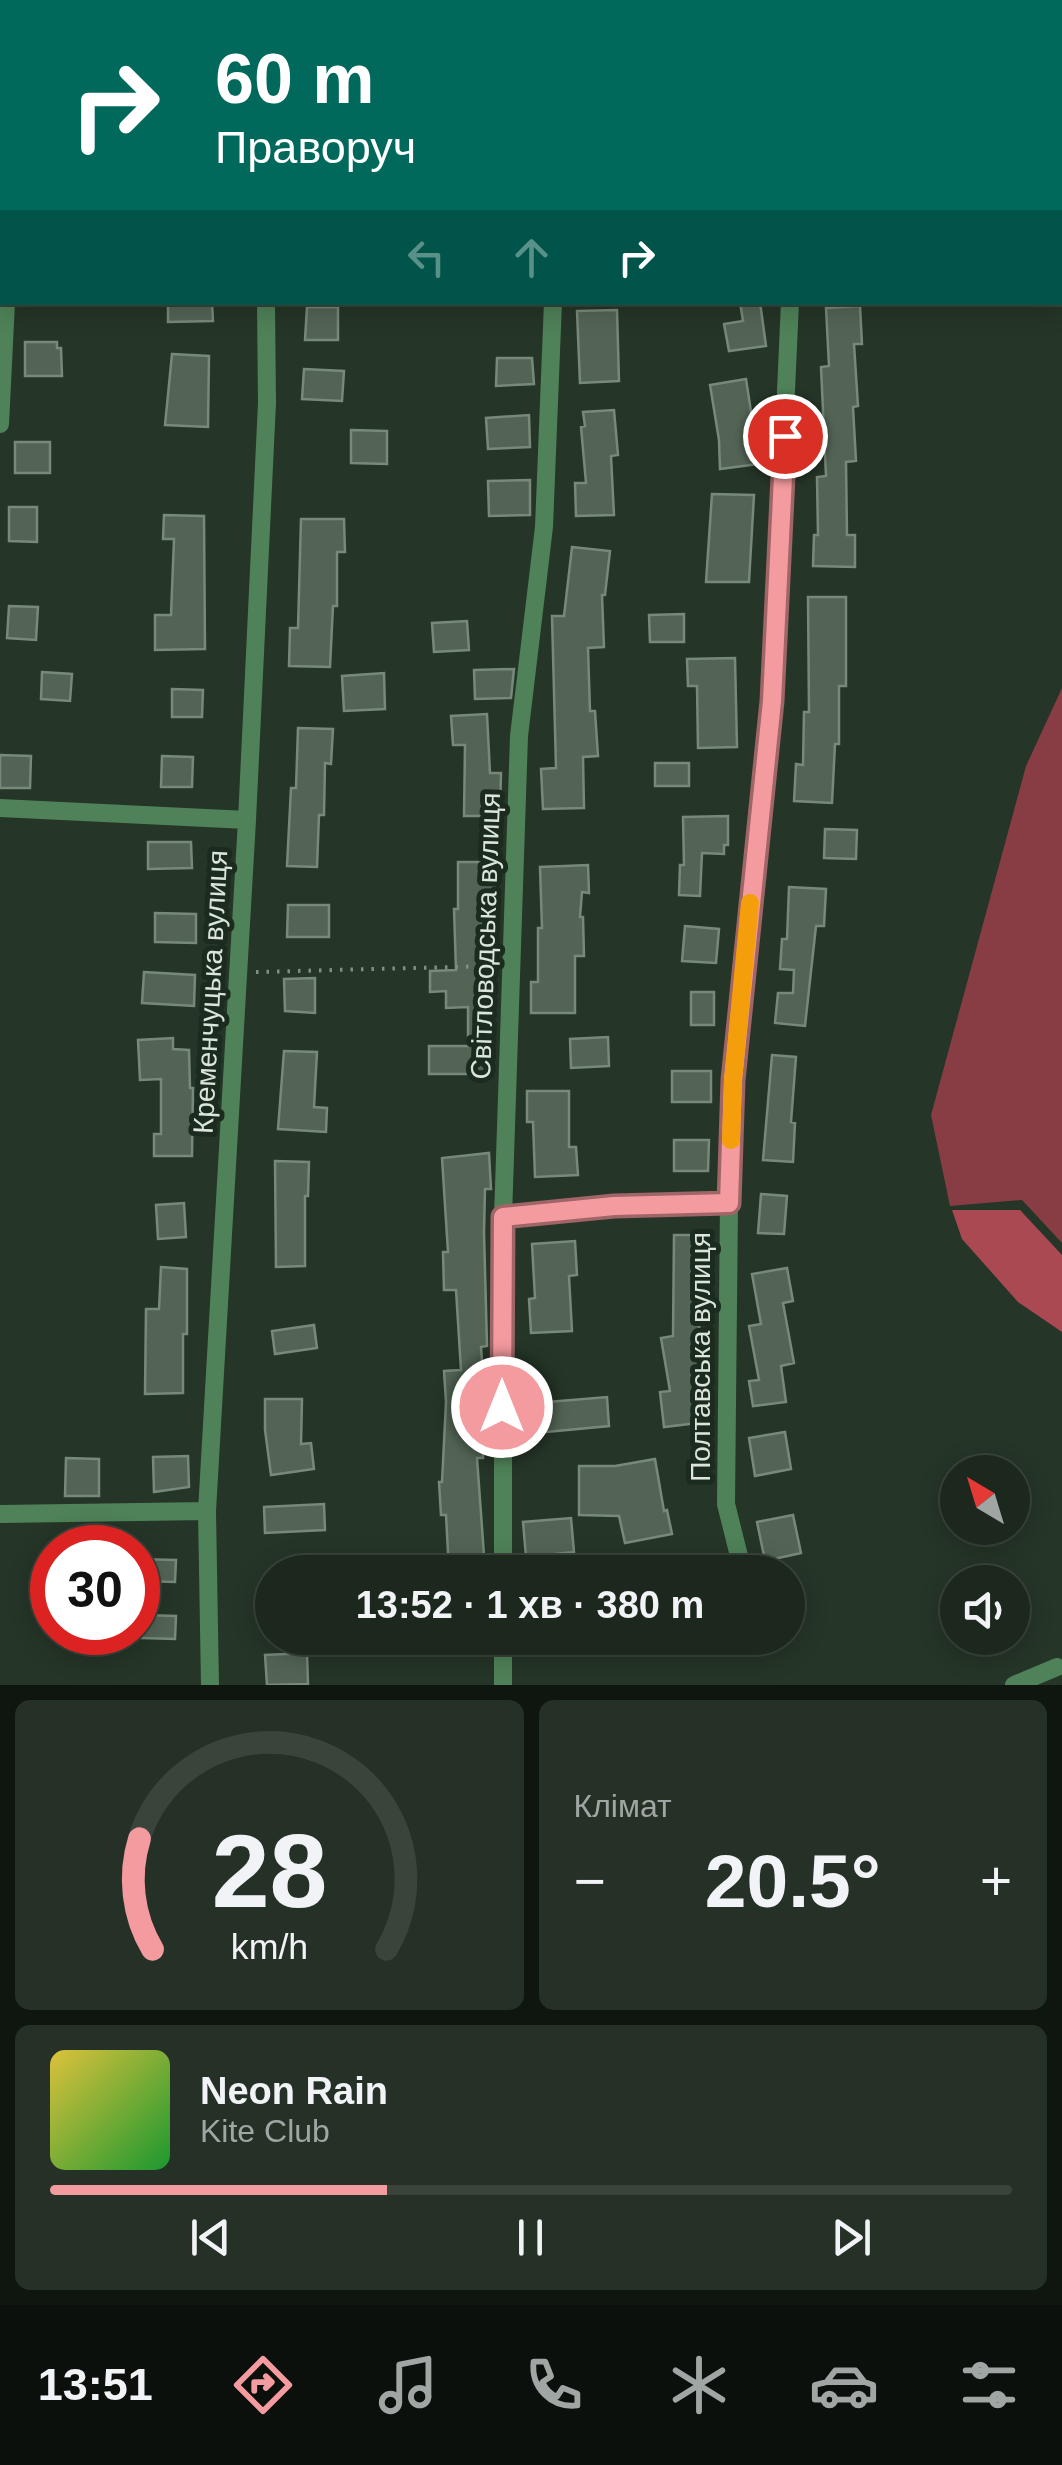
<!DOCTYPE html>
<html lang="uk">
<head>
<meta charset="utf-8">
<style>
	body { margin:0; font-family:Arial,sans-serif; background:#253026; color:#f1f3f6; height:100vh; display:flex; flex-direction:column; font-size:38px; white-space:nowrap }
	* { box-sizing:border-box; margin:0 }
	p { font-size:32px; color:#a0a6a4 }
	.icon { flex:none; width:55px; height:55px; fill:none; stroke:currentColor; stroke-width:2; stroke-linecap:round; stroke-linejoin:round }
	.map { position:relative; height:1685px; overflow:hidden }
	.side { display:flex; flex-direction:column; gap:15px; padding:15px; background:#0f1610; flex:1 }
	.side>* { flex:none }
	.top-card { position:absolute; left:0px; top:0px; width:1062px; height:305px; box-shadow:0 5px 25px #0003,0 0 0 2px #3a443b; background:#00695c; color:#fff; overflow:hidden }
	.needle { width:65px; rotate:322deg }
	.buttons { position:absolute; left:940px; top:1455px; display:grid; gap:20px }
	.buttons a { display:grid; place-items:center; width:90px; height:90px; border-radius:50%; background:#1c281d; box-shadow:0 5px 25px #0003,0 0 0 2px #3a443b; font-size:50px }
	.speed { position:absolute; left:30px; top:1525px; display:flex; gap:20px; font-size:50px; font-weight:700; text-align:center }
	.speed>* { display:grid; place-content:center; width:130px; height:130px; border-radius:50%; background:#1c281d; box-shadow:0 5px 25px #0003,0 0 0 2px #3a443b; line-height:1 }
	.speed .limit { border:15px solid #d22; background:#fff; color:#111 }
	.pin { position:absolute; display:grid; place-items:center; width:85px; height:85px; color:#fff; margin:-42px; border:5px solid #fff; border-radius:50%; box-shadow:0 2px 10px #0007 }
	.me { position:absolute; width:110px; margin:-55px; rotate:0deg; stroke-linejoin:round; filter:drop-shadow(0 0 8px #0008) }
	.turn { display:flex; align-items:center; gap:35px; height:210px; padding:0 50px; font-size:45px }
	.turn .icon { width:130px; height:130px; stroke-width:2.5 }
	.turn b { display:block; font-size:70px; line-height:85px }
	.lanes { display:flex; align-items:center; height:95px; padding:0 50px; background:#0003; justify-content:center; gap:50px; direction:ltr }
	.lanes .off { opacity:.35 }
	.big { font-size:75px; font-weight:700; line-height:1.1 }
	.side .card { flex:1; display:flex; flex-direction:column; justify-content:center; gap:15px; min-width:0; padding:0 35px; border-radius:15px; background:#253026 }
	.side .dial { align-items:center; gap:0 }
	.dial svg { height:260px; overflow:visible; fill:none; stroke:#3a443b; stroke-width:7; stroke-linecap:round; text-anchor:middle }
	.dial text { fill:#f1f3f6; stroke:none }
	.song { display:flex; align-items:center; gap:30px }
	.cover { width:120px; height:120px; border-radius:15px; background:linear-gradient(135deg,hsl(50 70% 55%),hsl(130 70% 35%)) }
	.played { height:10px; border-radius:5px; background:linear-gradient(90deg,#f49b9f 35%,#3a443b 35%) }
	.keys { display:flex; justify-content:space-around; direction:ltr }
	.heat { display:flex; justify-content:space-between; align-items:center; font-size:55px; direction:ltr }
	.side .tiles { flex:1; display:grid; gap:15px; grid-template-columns:1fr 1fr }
	.card:last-child { grid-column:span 2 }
	.trip { position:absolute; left:255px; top:1555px; width:550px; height:100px; border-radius:50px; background:#1c281d; box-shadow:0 5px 25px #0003,0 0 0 2px #3a443b; font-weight:700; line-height:100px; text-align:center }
	.tab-bar { display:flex; height:160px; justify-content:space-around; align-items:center; background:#0b100c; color:#a0a6a4 }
	.tab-bar .icon { width:70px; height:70px }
	.tab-bar .current { color:#f49b9f }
	.tab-bar b { font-size:45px; color:#f1f3f6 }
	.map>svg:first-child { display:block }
</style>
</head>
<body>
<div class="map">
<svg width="1062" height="1685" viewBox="0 0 1062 1685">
	<rect width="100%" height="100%" fill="#253527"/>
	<path fill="#883c43" d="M 1062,688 L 1062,1243 L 1022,1200 L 950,1206 L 931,1115 L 1026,766 Z"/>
	<path fill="#ab4952" d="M 952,1210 L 1020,1210 L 1062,1255 L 1062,1332 L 1018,1302 L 962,1239 Z"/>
	<path fill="#536455" stroke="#778979" stroke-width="2.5" d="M 168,302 L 212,302 L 213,321 L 168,322 Z
		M 740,302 L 760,302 L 766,346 L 729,351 L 724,324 L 743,321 Z
		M 860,306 L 862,344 L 854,344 L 858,406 L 853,407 L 856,461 L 846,462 L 847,535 L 855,535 L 855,567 L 813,566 L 814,535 L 818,535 L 817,477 L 826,476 L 821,367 L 829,366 L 826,308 Z
		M 307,307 L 338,307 L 338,340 L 305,340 Z
		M 617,310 L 619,381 L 580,383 L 577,311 Z
		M 25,342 L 57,342 L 57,348 L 61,348 L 62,376 L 25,376 Z
		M 172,354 L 209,356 L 208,427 L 165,425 Z
		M 497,358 L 532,358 L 534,384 L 496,386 Z
		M 304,369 L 344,371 L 342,401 L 302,399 Z
		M 746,379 L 759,464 L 720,469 L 719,440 L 710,385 Z
		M 614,410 L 618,455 L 611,456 L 614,515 L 576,516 L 575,483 L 586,483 L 581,427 L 585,426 L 583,412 Z
		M 529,415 L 530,447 L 488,449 L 486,418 Z
		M 351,430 L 387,431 L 387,464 L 351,463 Z
		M 15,442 L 50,442 L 50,473 L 15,473 Z
		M 530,480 L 530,515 L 489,516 L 488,481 Z
		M 712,494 L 754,495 L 749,582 L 706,582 Z
		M 9,507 L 37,507 L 37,542 L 9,541 Z
		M 164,515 L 204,516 L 205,649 L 155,650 L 155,615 L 171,615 L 174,539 L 163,539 Z
		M 301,519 L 344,519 L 345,552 L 337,552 L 337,606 L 333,606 L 330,667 L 289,666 L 290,628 L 298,628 Z
		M 572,547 L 610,551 L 605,595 L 602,595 L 604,647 L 588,648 L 590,711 L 595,711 L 598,756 L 583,757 L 584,808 L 543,809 L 541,769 L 556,768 L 552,616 L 564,616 Z
		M 808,597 L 846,597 L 846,686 L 839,686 L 839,744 L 835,744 L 832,803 L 794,801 L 796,764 L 803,765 L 804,712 L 809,712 Z
		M 9,606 L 38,607 L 36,640 L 7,638 Z
		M 684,614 L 684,642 L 650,642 L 649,615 Z
		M 467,621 L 469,650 L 434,652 L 432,623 Z
		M 735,658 L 737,747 L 698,748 L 697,686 L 688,686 L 687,659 Z
		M 514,669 L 511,698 L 475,699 L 474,670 Z
		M 42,672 L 72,674 L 70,701 L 41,699 Z
		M 384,673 L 385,709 L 344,711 L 342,676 Z
		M 172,689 L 203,690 L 202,717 L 172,717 Z
		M 487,714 L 490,773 L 501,773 L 500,816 L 464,816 L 465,745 L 453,745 L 451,716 Z
		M 298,728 L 333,729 L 331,764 L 325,763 L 324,815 L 319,815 L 317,867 L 287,866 L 291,788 L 296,788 Z
		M 0,755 L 31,756 L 30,788 L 0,788 Z
		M 162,756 L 193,757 L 192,787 L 161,787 Z
		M 655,763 L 689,763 L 689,786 L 655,786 Z
		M 728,816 L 728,845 L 724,845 L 724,854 L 702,853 L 700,896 L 679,895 L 680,865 L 684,865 L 683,817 Z
		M 825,829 L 857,830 L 856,859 L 824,858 Z
		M 148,842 L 191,842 L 192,868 L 148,869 Z
		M 458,862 L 494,862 L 497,945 L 494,945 L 492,1074 L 429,1074 L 429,1046 L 468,1046 L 468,1007 L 446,1008 L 446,991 L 430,992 L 430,971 L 456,970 L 454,909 L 458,909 Z
		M 588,865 L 589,893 L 582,892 L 580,917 L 583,917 L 584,956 L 575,956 L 575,1013 L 531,1013 L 531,982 L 538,982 L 538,928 L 542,928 L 540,867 Z
		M 789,887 L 826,889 L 824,926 L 816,926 L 805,1026 L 775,1023 L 778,993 L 793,993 L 794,970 L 780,969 L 782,939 L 787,939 Z
		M 288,905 L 329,905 L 329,937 L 287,937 Z
		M 155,913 L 196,914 L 196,943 L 155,942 Z
		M 685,926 L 719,929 L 716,963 L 682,961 Z
		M 144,972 L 195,975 L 194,1006 L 142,1003 Z
		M 315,978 L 315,1013 L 285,1011 L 284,979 Z
		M 691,992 L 714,992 L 714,1025 L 691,1025 Z
		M 608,1037 L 609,1066 L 571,1068 L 570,1039 Z
		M 173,1038 L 173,1049 L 189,1050 L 190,1088 L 193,1088 L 192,1156 L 154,1156 L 154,1134 L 161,1134 L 161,1079 L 140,1080 L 138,1040 Z
		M 284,1051 L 317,1052 L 314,1107 L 327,1108 L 326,1132 L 278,1129 Z
		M 772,1055 L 796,1057 L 791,1122 L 795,1123 L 793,1162 L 763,1160 Z
		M 672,1071 L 711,1071 L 711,1102 L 672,1102 Z
		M 527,1091 L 569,1091 L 569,1147 L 576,1147 L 578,1175 L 535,1177 L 533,1122 L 527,1122 Z
		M 674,1140 L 709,1140 L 708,1171 L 674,1171 Z
		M 489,1153 L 491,1189 L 485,1189 L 484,1232 L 487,1346 L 481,1347 L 485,1403 L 483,1458 L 477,1458 L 485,1569 L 449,1571 L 446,1515 L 441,1515 L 439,1482 L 442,1482 L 446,1402 L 444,1371 L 461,1370 L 456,1290 L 444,1290 L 443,1252 L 448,1252 L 442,1158 Z
		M 275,1161 L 309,1162 L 308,1196 L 305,1196 L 305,1266 L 276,1267 Z
		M 761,1194 L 787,1196 L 784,1234 L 758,1233 Z
		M 184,1203 L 186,1237 L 158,1239 L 156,1205 Z
		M 674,1235 L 708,1235 L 708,1315 L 697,1316 L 707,1365 L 700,1366 L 707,1422 L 664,1427 L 660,1392 L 670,1391 L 661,1338 L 673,1336 Z
		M 575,1241 L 577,1275 L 569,1276 L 572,1331 L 531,1333 L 529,1299 L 535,1298 L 532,1244 Z
		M 161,1267 L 187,1269 L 187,1334 L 183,1334 L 183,1393 L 145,1394 L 146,1309 L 159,1309 Z
		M 787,1268 L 793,1301 L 783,1303 L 794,1363 L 781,1366 L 786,1402 L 753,1406 L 749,1381 L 759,1380 L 749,1326 L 761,1324 L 752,1274 Z
		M 314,1325 L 317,1348 L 275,1354 L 272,1331 Z
		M 607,1397 L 609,1426 L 526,1434 L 524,1404 Z
		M 265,1399 L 302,1399 L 301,1444 L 311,1443 L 314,1469 L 271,1475 L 265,1430 Z
		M 785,1432 L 791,1469 L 755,1476 L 749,1438 Z
		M 188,1456 L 189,1487 L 154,1492 L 153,1457 Z
		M 66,1458 L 99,1459 L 99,1496 L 65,1496 Z
		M 655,1459 L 664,1511 L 667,1510 L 672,1534 L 625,1543 L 619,1516 L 579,1515 L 579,1466 L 615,1466 Z
		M 324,1504 L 325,1530 L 265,1533 L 264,1507 Z
		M 793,1515 L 801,1553 L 765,1561 L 757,1522 Z
		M 571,1518 L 574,1552 L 526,1557 L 523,1522 Z
		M 138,1559 L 176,1560 L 175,1582 L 138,1581 Z
		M 142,1615 L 176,1616 L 175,1639 L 142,1638 Z
		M 307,1653 L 308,1684 L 267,1685 L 265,1655 Z"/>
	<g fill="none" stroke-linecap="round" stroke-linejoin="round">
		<path stroke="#828f83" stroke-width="4" stroke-dasharray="2.5 8" stroke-linecap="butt" d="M 256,972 L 492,966"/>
		<path stroke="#4f8258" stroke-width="18" d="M 3,0 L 3,2
			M 265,0 L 265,2
			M 543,0 L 543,2
			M 787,0 L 787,2
			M 0,424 L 6,302
			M 0,808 L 247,820
			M 503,1217 L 613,1207 L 729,1203
			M 0,1514 L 207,1511
			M 503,1572 L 503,1217 L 519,736 L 544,527 L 553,302
			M 743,1572 L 726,1504 L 729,1203 L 733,1080 L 772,701 L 790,302
			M 503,1638 L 503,1685
			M 210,1685 L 207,1511 L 247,820 L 267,403 L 266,302
			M 1014,1685 L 1057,1667"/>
	</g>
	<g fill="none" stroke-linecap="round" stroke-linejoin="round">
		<defs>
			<path id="route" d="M 502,1407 L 503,1217 L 614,1206 L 729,1203 L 733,1080 L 772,701 L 785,436"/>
		</defs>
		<use href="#route" stroke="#9f6567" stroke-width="25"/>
		<use href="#route" stroke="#f49b9f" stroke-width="18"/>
		<path stroke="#f59e0b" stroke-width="18" d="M 731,1140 L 733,1080 L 750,903"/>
	</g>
	<g text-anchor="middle" stroke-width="10" stroke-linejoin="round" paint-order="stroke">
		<g font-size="28" fill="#dbe5dc" stroke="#1b2b1e">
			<text transform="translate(485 936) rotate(-88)" y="10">Світловодська вулиця</text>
			<text transform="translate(210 992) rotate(-87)" y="10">Кременчуцька вулиця</text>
			<text transform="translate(700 1357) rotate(-90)" y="10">Полтавська вулиця</text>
		</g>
	</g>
</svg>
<div class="buttons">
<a><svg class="needle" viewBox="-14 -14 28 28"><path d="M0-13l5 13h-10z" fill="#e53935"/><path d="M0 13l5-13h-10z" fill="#a0a6a4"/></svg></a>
<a><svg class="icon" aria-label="sound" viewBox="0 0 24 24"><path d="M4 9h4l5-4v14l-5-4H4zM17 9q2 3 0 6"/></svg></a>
</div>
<div class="speed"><div class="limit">30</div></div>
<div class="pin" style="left:785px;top:436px;background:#d93025"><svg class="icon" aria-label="arrive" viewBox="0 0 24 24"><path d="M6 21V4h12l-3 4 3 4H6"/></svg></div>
<svg class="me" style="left:502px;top:1407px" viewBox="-20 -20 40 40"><circle r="17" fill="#f49b9f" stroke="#fff" stroke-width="3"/><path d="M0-11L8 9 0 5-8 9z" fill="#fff"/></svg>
<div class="trip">13:52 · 1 хв · 380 m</div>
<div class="top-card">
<div class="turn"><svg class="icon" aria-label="right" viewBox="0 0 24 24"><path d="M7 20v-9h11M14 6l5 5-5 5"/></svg><div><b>60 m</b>Праворуч</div></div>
<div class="lanes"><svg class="icon off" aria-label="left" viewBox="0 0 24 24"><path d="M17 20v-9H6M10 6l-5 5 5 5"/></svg><svg class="icon off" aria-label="ahead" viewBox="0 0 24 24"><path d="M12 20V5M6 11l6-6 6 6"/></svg><svg class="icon" aria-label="right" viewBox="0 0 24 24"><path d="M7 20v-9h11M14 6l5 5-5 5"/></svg></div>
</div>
</div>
<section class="side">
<div class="tiles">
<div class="card dial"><svg viewBox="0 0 100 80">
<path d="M14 69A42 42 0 1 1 86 69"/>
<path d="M14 69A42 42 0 0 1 10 35" stroke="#f49b9f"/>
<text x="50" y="56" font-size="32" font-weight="700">28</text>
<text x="50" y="72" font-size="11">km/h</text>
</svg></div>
<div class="card"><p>Клімат</p>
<div class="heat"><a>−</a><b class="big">20.5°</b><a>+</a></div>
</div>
<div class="card">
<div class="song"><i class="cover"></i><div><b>Neon Rain</b><p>Kite Club</p></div></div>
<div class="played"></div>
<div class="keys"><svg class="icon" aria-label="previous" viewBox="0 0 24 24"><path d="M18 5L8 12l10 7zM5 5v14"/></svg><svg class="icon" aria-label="pause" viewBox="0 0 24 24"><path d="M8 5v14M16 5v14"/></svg><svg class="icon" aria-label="next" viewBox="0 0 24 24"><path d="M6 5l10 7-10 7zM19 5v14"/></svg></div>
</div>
</div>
</section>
<nav class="tab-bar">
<b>13:51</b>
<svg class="icon current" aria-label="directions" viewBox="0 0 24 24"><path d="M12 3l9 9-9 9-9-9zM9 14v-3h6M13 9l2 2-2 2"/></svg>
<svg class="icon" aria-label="music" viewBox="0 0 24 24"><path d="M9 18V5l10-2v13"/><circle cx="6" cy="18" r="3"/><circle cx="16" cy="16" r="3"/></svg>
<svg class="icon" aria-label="phone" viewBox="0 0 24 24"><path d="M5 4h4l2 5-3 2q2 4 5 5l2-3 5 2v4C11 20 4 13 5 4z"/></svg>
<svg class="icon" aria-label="climate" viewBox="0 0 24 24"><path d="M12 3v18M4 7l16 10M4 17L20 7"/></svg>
<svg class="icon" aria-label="car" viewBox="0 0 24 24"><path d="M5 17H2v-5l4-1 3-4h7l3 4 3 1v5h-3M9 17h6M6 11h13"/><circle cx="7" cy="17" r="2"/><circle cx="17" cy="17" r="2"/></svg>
<svg class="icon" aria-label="filters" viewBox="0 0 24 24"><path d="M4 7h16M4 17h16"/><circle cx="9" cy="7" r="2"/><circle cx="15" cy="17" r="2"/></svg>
</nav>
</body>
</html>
